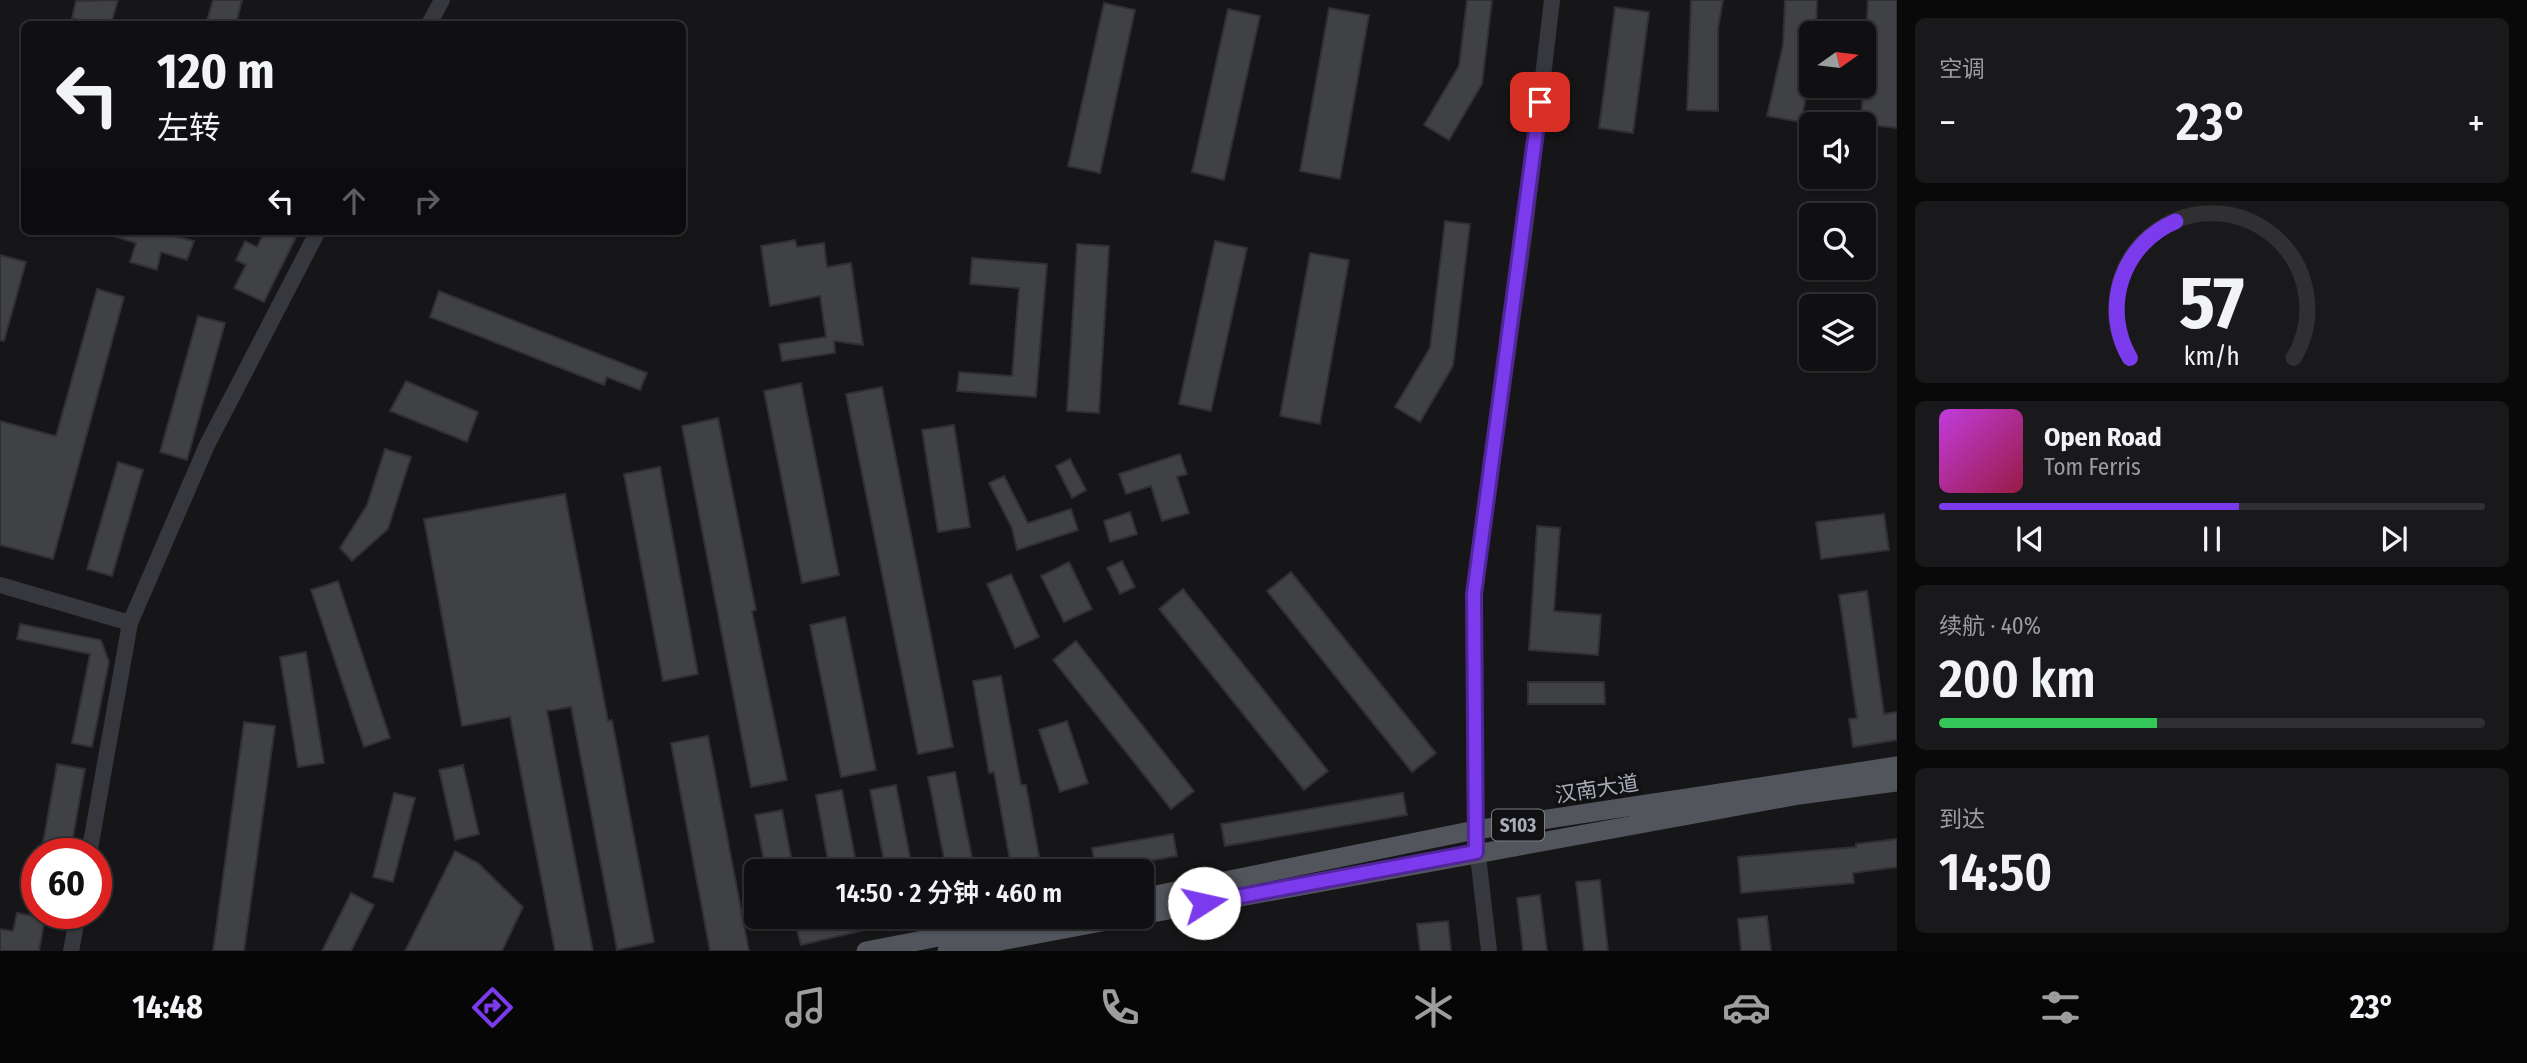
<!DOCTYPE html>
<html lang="zh">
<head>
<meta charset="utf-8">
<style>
	body { margin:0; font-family:"Fira Sans Condensed","Noto Sans SC",sans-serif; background:#19191b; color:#f1f3f6; height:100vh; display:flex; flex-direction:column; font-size:26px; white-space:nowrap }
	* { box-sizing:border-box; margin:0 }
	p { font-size:23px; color:#9c9d9f }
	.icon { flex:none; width:38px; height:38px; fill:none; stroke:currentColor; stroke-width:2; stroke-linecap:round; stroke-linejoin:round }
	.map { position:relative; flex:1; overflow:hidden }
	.sheet { display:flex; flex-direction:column; gap:18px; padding:18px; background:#09090a; width:630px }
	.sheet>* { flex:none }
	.banner { position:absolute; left:21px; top:21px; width:665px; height:214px; border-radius:10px; box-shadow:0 2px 5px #0004,0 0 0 2px #303032; background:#101012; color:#f1f3f6; overflow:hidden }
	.needle { width:46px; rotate:76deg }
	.buttons { position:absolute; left:1799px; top:21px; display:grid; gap:14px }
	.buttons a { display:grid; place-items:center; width:77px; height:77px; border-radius:10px; background:#101012; box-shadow:0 2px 5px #0004,0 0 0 2px #303032; font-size:35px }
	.speed { position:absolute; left:21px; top:838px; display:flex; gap:14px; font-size:35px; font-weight:700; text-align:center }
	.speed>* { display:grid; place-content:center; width:91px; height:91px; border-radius:50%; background:#101012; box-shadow:0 2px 5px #0004,0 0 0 2px #303032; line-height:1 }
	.speed .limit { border:10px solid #d22; background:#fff; color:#111 }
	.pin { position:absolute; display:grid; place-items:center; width:60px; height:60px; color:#fff; margin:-30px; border-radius:14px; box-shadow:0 4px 10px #0006 }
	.me { position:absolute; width:77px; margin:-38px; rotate:80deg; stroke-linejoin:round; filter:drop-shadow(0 0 5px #0008) }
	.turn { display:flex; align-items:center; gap:24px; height:147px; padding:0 21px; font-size:32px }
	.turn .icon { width:91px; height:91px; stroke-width:2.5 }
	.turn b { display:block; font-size:49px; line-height:60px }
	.lanes { display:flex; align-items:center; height:66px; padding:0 21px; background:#0003; justify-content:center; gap:35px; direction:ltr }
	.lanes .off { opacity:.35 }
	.big { font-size:52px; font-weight:600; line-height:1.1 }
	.sheet .card { flex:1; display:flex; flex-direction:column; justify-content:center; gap:10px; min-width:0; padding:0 24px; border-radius:10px; background:#19191b }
	.sheet .dial { align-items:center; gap:0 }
	.dial svg { height:182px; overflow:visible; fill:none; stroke:#303032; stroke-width:7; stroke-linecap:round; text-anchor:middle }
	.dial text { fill:#f1f3f6; stroke:none }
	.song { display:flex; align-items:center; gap:21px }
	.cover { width:84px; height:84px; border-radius:10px; background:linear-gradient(135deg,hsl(290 70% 55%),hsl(340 70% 35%)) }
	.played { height:7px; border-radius:4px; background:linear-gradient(90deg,#7c3aed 55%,#303032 55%) }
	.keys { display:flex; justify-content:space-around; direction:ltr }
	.heat { display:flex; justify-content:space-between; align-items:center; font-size:38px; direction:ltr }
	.charge { height:10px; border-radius:5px; background:linear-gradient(90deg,#34c759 40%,#303032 0) }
	.trip { position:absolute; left:744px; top:859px; width:410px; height:70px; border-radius:10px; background:#101012; box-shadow:0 2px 5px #0004,0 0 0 2px #303032; font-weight:600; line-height:70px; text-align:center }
	.menu { display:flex; height:112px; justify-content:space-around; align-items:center; background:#060607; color:#9c9d9f }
	.menu .icon { width:49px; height:49px }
	.menu .active { color:#7c3aed }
	.menu b { font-size:32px; color:#f1f3f6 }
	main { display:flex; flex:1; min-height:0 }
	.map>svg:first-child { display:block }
</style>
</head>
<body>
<main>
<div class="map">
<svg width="1897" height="951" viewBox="0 0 1897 951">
	<rect width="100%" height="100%" fill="#161618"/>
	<path fill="#404145" stroke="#303034" stroke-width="2" d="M 118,0 L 111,24 L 81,24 L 82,21 L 72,18 L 76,1 Z
		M 213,0 L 242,0 L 236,24 L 206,24 Z
		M 1467,0 L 1492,0 L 1482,84 L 1449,140 L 1424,125 L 1459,66 Z
		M 1691,0 L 1723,0 L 1718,28 L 1718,111 L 1687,110 Z
		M 1785,0 L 1817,0 L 1816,33 L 1811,33 L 1811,71 L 1801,122 L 1767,116 L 1783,45 Z
		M 1868,0 L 1897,0 L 1897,128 L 1861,124 Z
		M 1104,3 L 1135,10 L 1100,173 L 1068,166 Z
		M 1615,7 L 1649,12 L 1633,133 L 1599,128 Z
		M 1329,8 L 1369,15 L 1340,179 L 1300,171 Z
		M 1228,9 L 1260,16 L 1224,180 L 1192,172 Z
		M 1445,221 L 1470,224 L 1453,366 L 1420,422 L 1395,407 L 1430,348 Z
		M 108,231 L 168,231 L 167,234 L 194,241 L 187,260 L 161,252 L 157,270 L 130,262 L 136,243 L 107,234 Z
		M 265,231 L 299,231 L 264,302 L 234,288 L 246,265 L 236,260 L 245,241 L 257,247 Z
		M 795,240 L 797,247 L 824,243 L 827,267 L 851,263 L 863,345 L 834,341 L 835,353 L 782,361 L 779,344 L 826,337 L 820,296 L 770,306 L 761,246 Z
		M 1215,241 L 1247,248 L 1211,411 L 1179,404 Z
		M 1077,244 L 1109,246 L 1099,413 L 1067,411 Z
		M 1310,253 L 1349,260 L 1320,424 L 1280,416 Z
		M 0,255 L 26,262 L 4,341 L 0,340 Z
		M 972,258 L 1047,264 L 1036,397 L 957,391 L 959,372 L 1012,376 L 1019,288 L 970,284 Z
		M 97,289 L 124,297 L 53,559 L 0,545 L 0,421 L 56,436 Z
		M 439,291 L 647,373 L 640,390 L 607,377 L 604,385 L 430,317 Z
		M 198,316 L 225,323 L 187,460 L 160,452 Z
		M 406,381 L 478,412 L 467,442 L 390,411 Z
		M 801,383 L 839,575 L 802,583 L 764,391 Z
		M 882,387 L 953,747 L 918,754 L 846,394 Z
		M 718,418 L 756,610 L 752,611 L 787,780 L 751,787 L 682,426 Z
		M 954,425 L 970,527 L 938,532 L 922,430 Z
		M 385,449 L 411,457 L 388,529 L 352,561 L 340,548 L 367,505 Z
		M 1180,454 L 1187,474 L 1177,477 L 1189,513 L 1162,521 L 1151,486 L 1126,494 L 1119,474 Z
		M 1070,459 L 1086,490 L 1072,498 L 1056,466 Z
		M 118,462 L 143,470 L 112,576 L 87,569 Z
		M 660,467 L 698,674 L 663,681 L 624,474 Z
		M 1004,476 L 1028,523 L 1071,509 L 1078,530 L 1017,550 L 1012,528 L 989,483 Z
		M 565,494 L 608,721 L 612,720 L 654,942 L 617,950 L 571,707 L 547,711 L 593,951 L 555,951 L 510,717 L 462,726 L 424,519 Z
		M 1130,512 L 1137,534 L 1110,542 L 1104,521 Z
		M 1884,514 L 1889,550 L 1821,559 L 1816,522 Z
		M 1537,526 L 1560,528 L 1554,611 L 1601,615 L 1598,655 L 1529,650 Z
		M 1122,561 L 1135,587 L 1120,594 L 1107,568 Z
		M 1069,562 L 1092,609 L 1064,622 L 1041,576 Z
		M 1291,572 L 1436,753 L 1412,772 L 1267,591 Z
		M 1011,574 L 1039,637 L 1015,648 L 987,584 Z
		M 338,581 L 390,738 L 364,747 L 311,590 Z
		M 1183,589 L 1328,771 L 1304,790 L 1159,609 Z
		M 1867,591 L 1884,714 L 1897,712 L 1897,740 L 1853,747 L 1849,719 L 1857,718 L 1839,595 Z
		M 845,617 L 876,770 L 841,777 L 810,625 Z
		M 20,624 L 101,640 L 109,662 L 92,747 L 72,743 L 90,654 L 17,639 Z
		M 1076,641 L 1194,791 L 1171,809 L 1053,660 Z
		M 306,652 L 324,763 L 298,767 L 280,657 Z
		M 1001,676 L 1021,785 L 1026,785 L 1042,872 L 1012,872 L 994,772 L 989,773 L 973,681 Z
		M 1528,682 L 1604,682 L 1605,704 L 1528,704 Z
		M 1067,721 L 1088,783 L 1060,792 L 1039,730 Z
		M 244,722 L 275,726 L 244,951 L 213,951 Z
		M 708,736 L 749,951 L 710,951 L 671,743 Z
		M 57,764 L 85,769 L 70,854 L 41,854 Z
		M 463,765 L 479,834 L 455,840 L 439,770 Z
		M 955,772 L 972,858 L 945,863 L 928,777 Z
		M 896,785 L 913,872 L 886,872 L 870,790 Z
		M 842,790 L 858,872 L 830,872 L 816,795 Z
		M 394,793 L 415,798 L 393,882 L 373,877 Z
		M 1403,793 L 1407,815 L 1225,846 L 1221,824 Z
		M 782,810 L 794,872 L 766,872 L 755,815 Z
		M 1173,834 L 1177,856 L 1096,870 L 1092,848 Z
		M 1897,839 L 1897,867 L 1853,873 L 1854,883 L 1741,893 L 1738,857 L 1856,847 L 1856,844 Z
		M 455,851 L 478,863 L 523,907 L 502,951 L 405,951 Z
		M 1600,880 L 1608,951 L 1584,951 L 1576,882 Z
		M 351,893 L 374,905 L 351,951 L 322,951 Z
		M 1540,895 L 1547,951 L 1523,951 L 1517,898 Z
		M 17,913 L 45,918 L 39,951 L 0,951 L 0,929 L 13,931 Z
		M 1767,916 L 1771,951 L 1741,951 L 1738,919 Z
		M 819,917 L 866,917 L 869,929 L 801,945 L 795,923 Z
		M 1448,921 L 1451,951 L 1420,951 L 1417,924 Z"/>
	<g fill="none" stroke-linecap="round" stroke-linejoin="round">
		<path stroke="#37383d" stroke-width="16" d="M 429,24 L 442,0
			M 0,585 L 130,623
			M 89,854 L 130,623 L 207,445 L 318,231
			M 71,951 L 78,914
			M 1489,951 L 1475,830 L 1474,594 L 1525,229 L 1552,0"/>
		<path stroke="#53555c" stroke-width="19" d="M 1141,898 L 1475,830 L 1897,766
			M 1141,915 L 1799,795 L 1897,782
			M 866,951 L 1042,917
			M 947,951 L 1128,917"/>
	</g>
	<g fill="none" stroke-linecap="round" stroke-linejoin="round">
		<defs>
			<path id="route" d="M 1204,903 L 1476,852 L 1474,594 L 1540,102"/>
		</defs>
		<use href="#route" stroke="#51269a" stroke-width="18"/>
		<use href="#route" stroke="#7c3aed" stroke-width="12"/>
	</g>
	<g text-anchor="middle" stroke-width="7" stroke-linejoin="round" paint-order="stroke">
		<rect fill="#111113" stroke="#7b7e86" stroke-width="2" x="1492" y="809.5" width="52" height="31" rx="5"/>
		<g font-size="19" font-weight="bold" fill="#a8adb8">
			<text x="1518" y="832">S103</text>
		</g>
		<g font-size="21" fill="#a8adb8" stroke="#111113">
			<text transform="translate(1597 789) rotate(-9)" y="7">汉南大道</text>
		</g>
	</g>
</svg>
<div class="buttons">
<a><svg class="needle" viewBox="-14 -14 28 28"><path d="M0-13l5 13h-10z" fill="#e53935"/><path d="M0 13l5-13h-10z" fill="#9c9d9f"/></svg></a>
<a><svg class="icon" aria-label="sound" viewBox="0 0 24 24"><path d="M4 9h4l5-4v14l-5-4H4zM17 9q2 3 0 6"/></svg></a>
<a><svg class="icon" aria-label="search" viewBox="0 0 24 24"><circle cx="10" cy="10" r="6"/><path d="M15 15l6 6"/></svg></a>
<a><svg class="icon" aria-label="layers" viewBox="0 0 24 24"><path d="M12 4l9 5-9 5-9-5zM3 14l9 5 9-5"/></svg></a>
</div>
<div class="speed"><div class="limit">60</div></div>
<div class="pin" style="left:1540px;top:102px;background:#d93025"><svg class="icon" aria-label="arrive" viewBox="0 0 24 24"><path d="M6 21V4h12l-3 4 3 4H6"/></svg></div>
<svg class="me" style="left:1204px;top:903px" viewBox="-20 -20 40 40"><circle r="19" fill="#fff"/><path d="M0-13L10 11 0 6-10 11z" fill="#7c3aed"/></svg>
<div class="trip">14:50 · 2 分钟 · 460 m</div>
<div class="banner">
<div class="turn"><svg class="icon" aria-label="left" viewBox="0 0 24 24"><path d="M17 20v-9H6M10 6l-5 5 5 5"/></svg><div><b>120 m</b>左转</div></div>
<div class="lanes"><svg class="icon" aria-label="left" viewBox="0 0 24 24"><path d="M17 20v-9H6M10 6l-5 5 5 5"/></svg><svg class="icon off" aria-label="ahead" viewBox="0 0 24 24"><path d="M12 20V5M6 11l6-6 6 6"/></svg><svg class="icon off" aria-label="right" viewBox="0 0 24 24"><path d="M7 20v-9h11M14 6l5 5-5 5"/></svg></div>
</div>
</div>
<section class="sheet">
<div class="card"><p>空调</p>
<div class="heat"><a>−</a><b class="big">23°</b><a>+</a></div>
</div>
<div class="card dial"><svg viewBox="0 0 100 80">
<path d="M14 69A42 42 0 1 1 86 69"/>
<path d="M14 69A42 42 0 0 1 34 9" stroke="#7c3aed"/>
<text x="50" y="56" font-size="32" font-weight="700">57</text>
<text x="50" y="72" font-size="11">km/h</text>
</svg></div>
<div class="card">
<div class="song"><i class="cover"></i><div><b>Open Road</b><p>Tom Ferris</p></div></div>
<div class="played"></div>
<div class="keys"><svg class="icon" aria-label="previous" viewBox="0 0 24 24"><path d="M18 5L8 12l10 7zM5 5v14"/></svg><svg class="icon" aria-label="pause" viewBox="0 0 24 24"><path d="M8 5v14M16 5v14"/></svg><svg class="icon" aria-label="next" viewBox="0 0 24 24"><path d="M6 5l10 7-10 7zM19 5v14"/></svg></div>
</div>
<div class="card"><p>续航 · 40%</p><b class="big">200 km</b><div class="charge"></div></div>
<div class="card"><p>到达</p><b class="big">14:50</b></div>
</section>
</main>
<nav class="menu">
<b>14:48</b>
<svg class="icon active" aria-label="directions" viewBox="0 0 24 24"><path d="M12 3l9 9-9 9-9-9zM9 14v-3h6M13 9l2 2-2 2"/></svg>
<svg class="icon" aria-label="music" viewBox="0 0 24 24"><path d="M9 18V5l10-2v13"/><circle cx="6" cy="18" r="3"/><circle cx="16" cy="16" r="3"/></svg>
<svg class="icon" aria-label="phone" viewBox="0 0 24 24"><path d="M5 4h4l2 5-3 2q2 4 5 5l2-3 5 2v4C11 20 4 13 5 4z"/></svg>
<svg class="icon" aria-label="climate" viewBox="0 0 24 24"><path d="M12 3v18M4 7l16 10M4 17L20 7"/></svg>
<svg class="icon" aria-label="car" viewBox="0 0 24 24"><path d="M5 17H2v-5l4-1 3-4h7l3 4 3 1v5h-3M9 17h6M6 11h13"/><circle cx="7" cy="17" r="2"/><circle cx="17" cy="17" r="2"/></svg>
<svg class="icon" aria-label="filters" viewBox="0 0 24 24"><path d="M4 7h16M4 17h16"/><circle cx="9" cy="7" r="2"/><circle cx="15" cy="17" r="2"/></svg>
<b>23°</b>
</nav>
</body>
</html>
